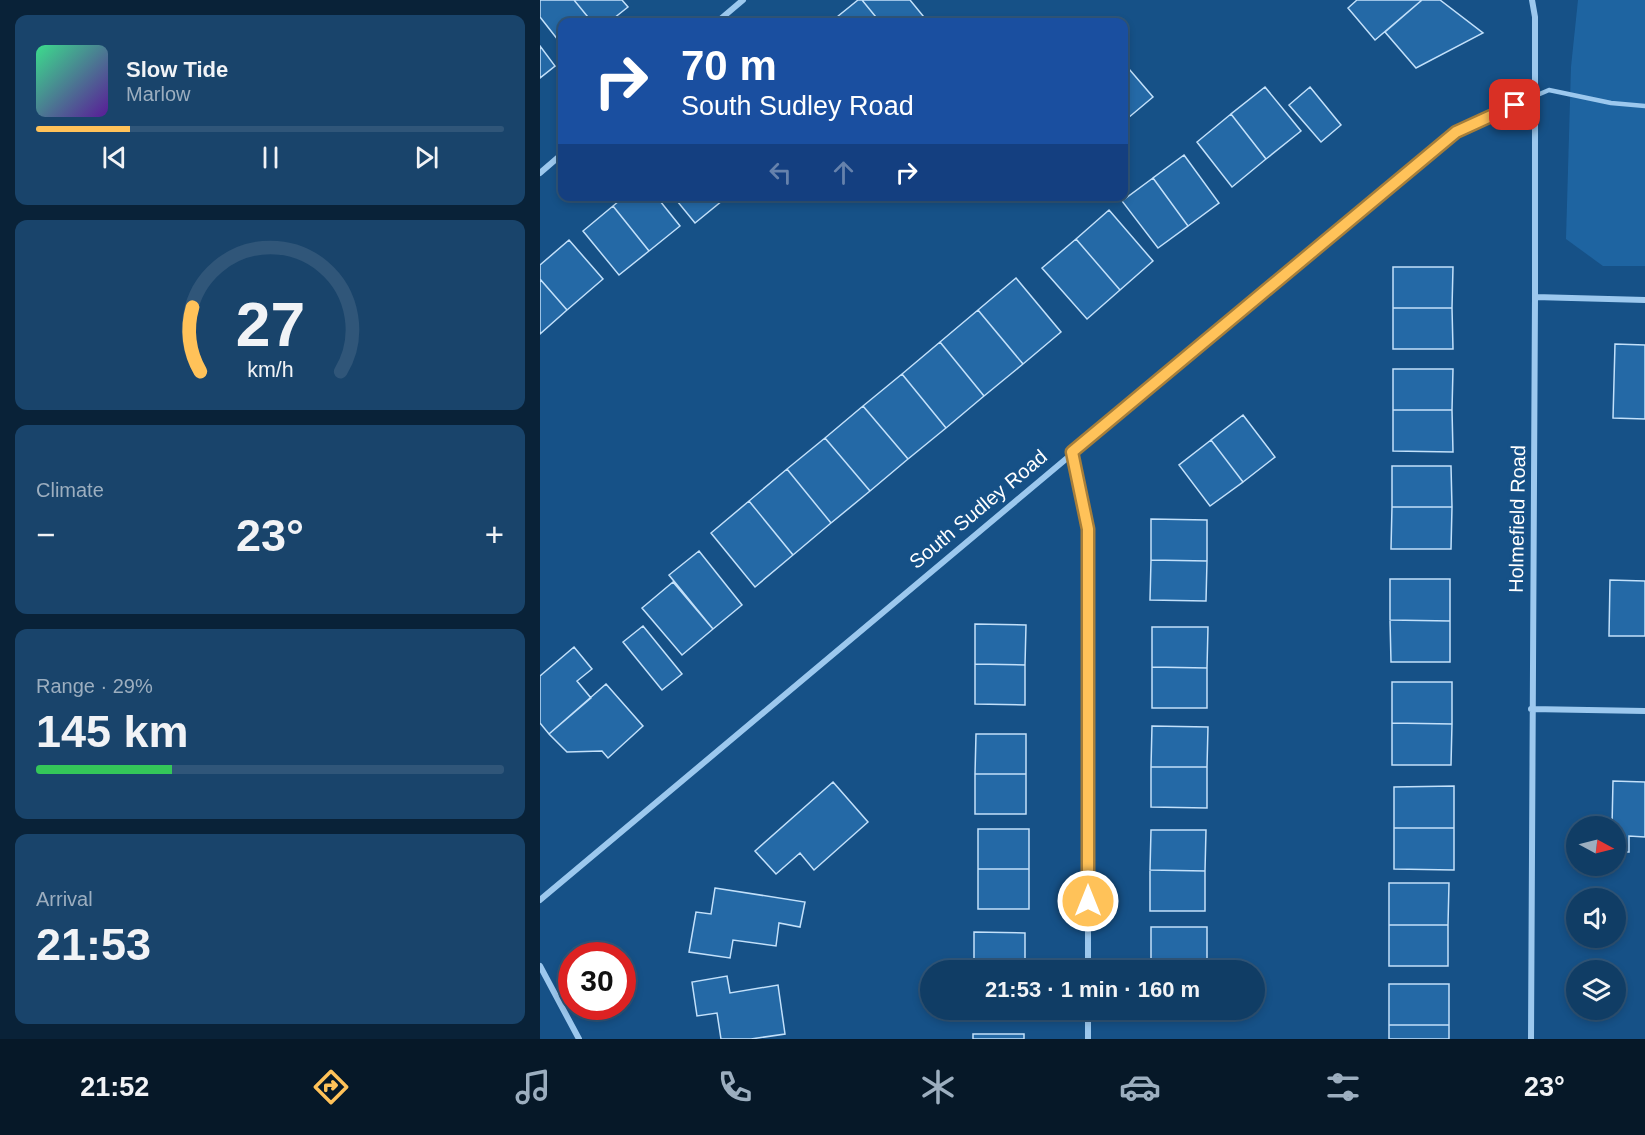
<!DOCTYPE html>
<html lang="en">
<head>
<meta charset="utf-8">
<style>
	body { margin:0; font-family:Helvetica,sans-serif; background:#19446b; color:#f1f3f6; height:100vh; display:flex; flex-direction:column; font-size:22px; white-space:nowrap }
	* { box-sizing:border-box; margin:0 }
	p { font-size:20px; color:#9caebf }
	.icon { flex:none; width:33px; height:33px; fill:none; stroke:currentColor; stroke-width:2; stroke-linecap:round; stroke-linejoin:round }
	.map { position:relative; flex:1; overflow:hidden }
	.drawer { display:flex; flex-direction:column; gap:15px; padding:15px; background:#092238; width:540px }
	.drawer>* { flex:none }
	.banner { position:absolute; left:18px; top:18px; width:570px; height:183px; border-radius:12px; box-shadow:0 3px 9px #0003,0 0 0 2px #305679; background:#1a4fa0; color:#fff; overflow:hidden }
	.needle { width:39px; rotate:97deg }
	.controls { position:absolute; left:1026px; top:816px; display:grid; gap:12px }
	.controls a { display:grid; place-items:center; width:60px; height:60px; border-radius:50%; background:#103d65; box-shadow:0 3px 9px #0003,0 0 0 2px #305679; font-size:30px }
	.speed { position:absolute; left:18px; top:942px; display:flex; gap:12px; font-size:30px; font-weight:700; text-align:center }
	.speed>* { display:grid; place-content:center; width:78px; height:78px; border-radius:50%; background:#103d65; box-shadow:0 3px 9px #0003,0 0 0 2px #305679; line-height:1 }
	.speed .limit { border:9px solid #d22; background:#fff; color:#111 }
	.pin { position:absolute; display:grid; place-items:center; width:51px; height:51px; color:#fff; margin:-26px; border-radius:12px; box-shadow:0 3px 9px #0006 }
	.me { position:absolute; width:66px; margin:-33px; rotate:0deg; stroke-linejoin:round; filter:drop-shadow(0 0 4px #0008) }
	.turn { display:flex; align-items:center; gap:21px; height:126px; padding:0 24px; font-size:27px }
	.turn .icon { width:78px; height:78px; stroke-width:2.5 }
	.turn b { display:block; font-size:42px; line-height:51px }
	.lanes { display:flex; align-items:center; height:57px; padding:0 24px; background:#0003; justify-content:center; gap:30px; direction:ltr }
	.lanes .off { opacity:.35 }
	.big { font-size:45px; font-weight:700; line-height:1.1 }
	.drawer .card { flex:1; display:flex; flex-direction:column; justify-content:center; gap:9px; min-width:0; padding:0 21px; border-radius:12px; background:#19446b }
	.drawer .dial { align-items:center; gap:0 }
	.dial svg { height:156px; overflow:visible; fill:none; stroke:#305679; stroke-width:7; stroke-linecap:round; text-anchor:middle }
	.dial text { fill:#f1f3f6; stroke:none }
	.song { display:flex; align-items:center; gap:18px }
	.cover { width:72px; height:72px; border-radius:9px; background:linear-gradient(135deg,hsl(150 70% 55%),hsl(270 70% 35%)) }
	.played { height:6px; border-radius:3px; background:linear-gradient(90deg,#ffc259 20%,#305679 20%) }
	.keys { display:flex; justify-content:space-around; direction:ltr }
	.heat { display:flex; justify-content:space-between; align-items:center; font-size:33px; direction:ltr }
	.charge { height:9px; border-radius:4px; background:linear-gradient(90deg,#34c759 29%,#305679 0) }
	.trip { position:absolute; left:380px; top:960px; width:345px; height:60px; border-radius:30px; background:#103d65; box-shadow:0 3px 9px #0003,0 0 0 2px #305679; font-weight:700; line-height:60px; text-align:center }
	.tab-bar { display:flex; height:96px; justify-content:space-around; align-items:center; background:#061828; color:#9caebf }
	.tab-bar .icon { width:42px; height:42px }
	.tab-bar .active { color:#ffc259 }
	.tab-bar b { font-size:27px; color:#f1f3f6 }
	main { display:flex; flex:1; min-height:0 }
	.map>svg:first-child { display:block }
</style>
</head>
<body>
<main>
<section class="drawer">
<div class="card">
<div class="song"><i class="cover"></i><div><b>Slow Tide</b><p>Marlow</p></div></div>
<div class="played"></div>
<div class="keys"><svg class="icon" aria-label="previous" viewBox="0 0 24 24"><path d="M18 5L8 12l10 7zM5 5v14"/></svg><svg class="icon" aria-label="pause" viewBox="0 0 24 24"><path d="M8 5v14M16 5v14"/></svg><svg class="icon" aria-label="next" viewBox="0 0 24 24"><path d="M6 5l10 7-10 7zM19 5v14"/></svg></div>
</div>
<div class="card dial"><svg viewBox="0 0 100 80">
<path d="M14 69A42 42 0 1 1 86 69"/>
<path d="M14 69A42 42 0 0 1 10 36" stroke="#ffc259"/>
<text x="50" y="56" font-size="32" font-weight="700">27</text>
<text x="50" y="72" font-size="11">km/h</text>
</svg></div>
<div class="card"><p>Climate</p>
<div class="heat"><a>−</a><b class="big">23°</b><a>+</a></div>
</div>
<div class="card"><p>Range · 29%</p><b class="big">145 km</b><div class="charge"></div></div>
<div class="card"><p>Arrival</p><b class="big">21:53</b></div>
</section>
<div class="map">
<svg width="1105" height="1039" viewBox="0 0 1105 1039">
	<rect width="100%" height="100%" fill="#165187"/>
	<path fill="#1e64a1" d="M 1038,0 L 1105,0 L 1105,266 L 1063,266 L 1026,239 L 1031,67 Z"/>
	<path fill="#2469a6" stroke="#c2e0fa" stroke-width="1.5" d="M 0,0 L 34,0 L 52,22 L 22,22 L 22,45 L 0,17 Z
		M 34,0 L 82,0 L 88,7 L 69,22 L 52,22 Z
		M 318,0 L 322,0 L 340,22 L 293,22 L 292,21 Z
		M 322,0 L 370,0 L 388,22 L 340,22 Z
		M 817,0 L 882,0 L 835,40 L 808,8 Z
		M 882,0 L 900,0 L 943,33 L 876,68 L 845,32 Z
		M 0,46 L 15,66 L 0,78 Z
		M 589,69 L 613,97 L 588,118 L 584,113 L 584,73 Z
		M 725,87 L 761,131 L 726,159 L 691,114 Z
		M 770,87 L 801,125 L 781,142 L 749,105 Z
		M 691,114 L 726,159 L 692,187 L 657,142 Z
		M 644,155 L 679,203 L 648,226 L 613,178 Z
		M 613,178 L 648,226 L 618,248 L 582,201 Z
		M 85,196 L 116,196 L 140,226 L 109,251 L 73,206 Z
		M 133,196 L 188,196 L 155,223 Z
		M 73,206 L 109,251 L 79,275 L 43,231 Z
		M 569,210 L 613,261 L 580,290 L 536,239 Z
		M 536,239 L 580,290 L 547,319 L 502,268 Z
		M 29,240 L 63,279 L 27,310 L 0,279 L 0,265 Z
		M 853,267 L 913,267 L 912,308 L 853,308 Z
		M 476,278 L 521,332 L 483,364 L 438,310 Z
		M 0,279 L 27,310 L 0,334 Z
		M 853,308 L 912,308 L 913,349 L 853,349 Z
		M 438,310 L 483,364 L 444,396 L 400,342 Z
		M 400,342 L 444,396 L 406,428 L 362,374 Z
		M 1075,344 L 1105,345 L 1105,419 L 1073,418 Z
		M 853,369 L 913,369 L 912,410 L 853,410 Z
		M 362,374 L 406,428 L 368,459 L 323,406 Z
		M 323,406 L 368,459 L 330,491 L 285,438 Z
		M 853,410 L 912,410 L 913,452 L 853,451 Z
		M 703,415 L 735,457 L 703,482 L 671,440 Z
		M 285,438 L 330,491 L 291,523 L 247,469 Z
		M 671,440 L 703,482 L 670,506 L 639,465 Z
		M 852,466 L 911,466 L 912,507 L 852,507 Z
		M 247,469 L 291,523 L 253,555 L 209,501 Z
		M 209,501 L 253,555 L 215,587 L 171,533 Z
		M 852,507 L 912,507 L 911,549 L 851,549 Z
		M 611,519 L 667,520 L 667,561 L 611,560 Z
		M 159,551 L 202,605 L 173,629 L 129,575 Z
		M 611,560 L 667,561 L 666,601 L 610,600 Z
		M 850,579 L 910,579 L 910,621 L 850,620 Z
		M 1070,580 L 1105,581 L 1105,636 L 1069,636 Z
		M 133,582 L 173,629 L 142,655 L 102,608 Z
		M 850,620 L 910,621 L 910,662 L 851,662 Z
		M 435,624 L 486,625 L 485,665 L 435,664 Z
		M 103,626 L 142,674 L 122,690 L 83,642 Z
		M 612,627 L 668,627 L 667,668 L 612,667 Z
		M 34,647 L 52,669 L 37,681 L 51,698 L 9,734 L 0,723 L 0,676 Z
		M 435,664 L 485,665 L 485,705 L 435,704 Z
		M 612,667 L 667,668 L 667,708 L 612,708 Z
		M 852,682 L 912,682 L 912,724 L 852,723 Z
		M 66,684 L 103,726 L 68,758 L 62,751 L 27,752 L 9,734 Z
		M 852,723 L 912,724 L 911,765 L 852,765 Z
		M 612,726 L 668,727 L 667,767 L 611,767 Z
		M 436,734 L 486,734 L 486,774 L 435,774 Z
		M 611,767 L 667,767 L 667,808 L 611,807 Z
		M 435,774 L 486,774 L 486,814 L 435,814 Z
		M 1073,781 L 1105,782 L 1105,837 L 1089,836 L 1089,852 L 1076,852 L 1076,826 L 1072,826 Z
		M 293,782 L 328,822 L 274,870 L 260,853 L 236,874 L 215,851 Z
		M 914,786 L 914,828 L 854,828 L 854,787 Z
		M 854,828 L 914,828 L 914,870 L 854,869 Z
		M 438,829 L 489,829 L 489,869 L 438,869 Z
		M 611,830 L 666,830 L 665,871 L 610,870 Z
		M 438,869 L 489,869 L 489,909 L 438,909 Z
		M 610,870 L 665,871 L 665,911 L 610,911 Z
		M 849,883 L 909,883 L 908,925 L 849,925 Z
		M 175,888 L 265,902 L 260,927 L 239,923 L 236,946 L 193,940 L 190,958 L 149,952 L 156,912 L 171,914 Z
		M 849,925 L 908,925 L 908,966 L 849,966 Z
		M 611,927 L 667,927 L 667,968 L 611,967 Z
		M 434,932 L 485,933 L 485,970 L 434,970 Z
		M 611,967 L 667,968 L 667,970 L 611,970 Z
		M 187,976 L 190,993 L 238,985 L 245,1034 L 211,1039 L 181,1039 L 177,1013 L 157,1016 L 152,982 Z
		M 849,984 L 909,984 L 909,1025 L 849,1025 Z
		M 434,1010 L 484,1010 L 484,1013 L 434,1012 Z
		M 849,1025 L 909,1025 L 909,1039 L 849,1039 Z
		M 433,1034 L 484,1034 L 484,1039 L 433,1039 Z"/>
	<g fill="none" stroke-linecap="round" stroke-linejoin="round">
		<path stroke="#9cc8ee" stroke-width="4.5" d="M 995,96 L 1009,90 L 1071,103 L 1105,106"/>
		<path stroke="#9cc8ee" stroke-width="6" d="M 177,22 L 203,0
			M 0,173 L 22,154
			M 995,297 L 1105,300
			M 532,452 L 548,529 L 548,970
			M 991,709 L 1105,711
			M 0,900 L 916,132 L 995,96
			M 0,966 L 39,1039
			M 548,1039 L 548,1010
			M 991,1039 L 995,297 L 995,17 L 992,0"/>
	</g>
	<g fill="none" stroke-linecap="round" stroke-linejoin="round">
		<defs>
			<path id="route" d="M 548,901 L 548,529 L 532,452 L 916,132 L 975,105"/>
		</defs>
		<use href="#route" stroke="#a67e3a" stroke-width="15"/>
		<use href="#route" stroke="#ffc259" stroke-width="10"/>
	</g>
	<g text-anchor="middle" stroke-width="6" stroke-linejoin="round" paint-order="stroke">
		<g font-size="20" fill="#fff" stroke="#165187">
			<text transform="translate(438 509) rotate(-40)" y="7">South Sudley Road</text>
			<text transform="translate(977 519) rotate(-89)" y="7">Holmefield Road</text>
		</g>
	</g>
</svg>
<div class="controls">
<a><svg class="needle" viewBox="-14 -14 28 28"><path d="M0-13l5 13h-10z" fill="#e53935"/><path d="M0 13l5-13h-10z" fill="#9caebf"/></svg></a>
<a><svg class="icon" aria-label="sound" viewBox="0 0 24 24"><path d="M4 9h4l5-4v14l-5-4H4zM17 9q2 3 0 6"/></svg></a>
<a><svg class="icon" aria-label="layers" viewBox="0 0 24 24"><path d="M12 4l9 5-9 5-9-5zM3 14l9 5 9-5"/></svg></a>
</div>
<div class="speed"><div class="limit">30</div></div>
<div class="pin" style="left:975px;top:105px;background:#d93025"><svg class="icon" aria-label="arrive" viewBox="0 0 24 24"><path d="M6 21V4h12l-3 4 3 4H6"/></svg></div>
<svg class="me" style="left:548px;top:901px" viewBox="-20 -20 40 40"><circle r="17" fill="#ffc259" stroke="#fff" stroke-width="3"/><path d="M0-11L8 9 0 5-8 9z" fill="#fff"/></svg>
<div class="trip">21:53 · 1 min · 160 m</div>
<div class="banner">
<div class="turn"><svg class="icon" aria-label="right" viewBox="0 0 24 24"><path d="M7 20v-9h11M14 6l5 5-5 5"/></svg><div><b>70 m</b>South Sudley Road</div></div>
<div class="lanes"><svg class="icon off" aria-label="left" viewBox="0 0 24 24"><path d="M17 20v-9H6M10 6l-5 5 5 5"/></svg><svg class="icon off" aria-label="ahead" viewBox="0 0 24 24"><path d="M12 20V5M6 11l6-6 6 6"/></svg><svg class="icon" aria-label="right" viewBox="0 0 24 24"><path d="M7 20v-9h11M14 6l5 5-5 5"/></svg></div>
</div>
</div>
</main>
<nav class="tab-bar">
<b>21:52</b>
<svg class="icon active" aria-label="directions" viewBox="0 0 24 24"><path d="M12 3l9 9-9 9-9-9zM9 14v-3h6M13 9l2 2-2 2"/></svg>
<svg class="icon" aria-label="music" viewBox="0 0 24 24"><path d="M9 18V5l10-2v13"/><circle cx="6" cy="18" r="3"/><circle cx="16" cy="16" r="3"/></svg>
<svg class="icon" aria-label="phone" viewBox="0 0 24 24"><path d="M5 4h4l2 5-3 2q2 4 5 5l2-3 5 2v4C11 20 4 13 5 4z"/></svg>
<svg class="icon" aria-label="climate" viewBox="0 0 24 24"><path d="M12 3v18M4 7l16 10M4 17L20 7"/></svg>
<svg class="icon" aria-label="car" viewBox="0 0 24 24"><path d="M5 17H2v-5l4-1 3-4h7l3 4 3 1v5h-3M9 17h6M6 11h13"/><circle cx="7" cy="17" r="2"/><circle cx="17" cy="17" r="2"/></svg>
<svg class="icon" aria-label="filters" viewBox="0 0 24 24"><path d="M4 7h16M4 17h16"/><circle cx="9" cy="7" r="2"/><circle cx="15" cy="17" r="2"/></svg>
<b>23°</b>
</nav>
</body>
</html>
